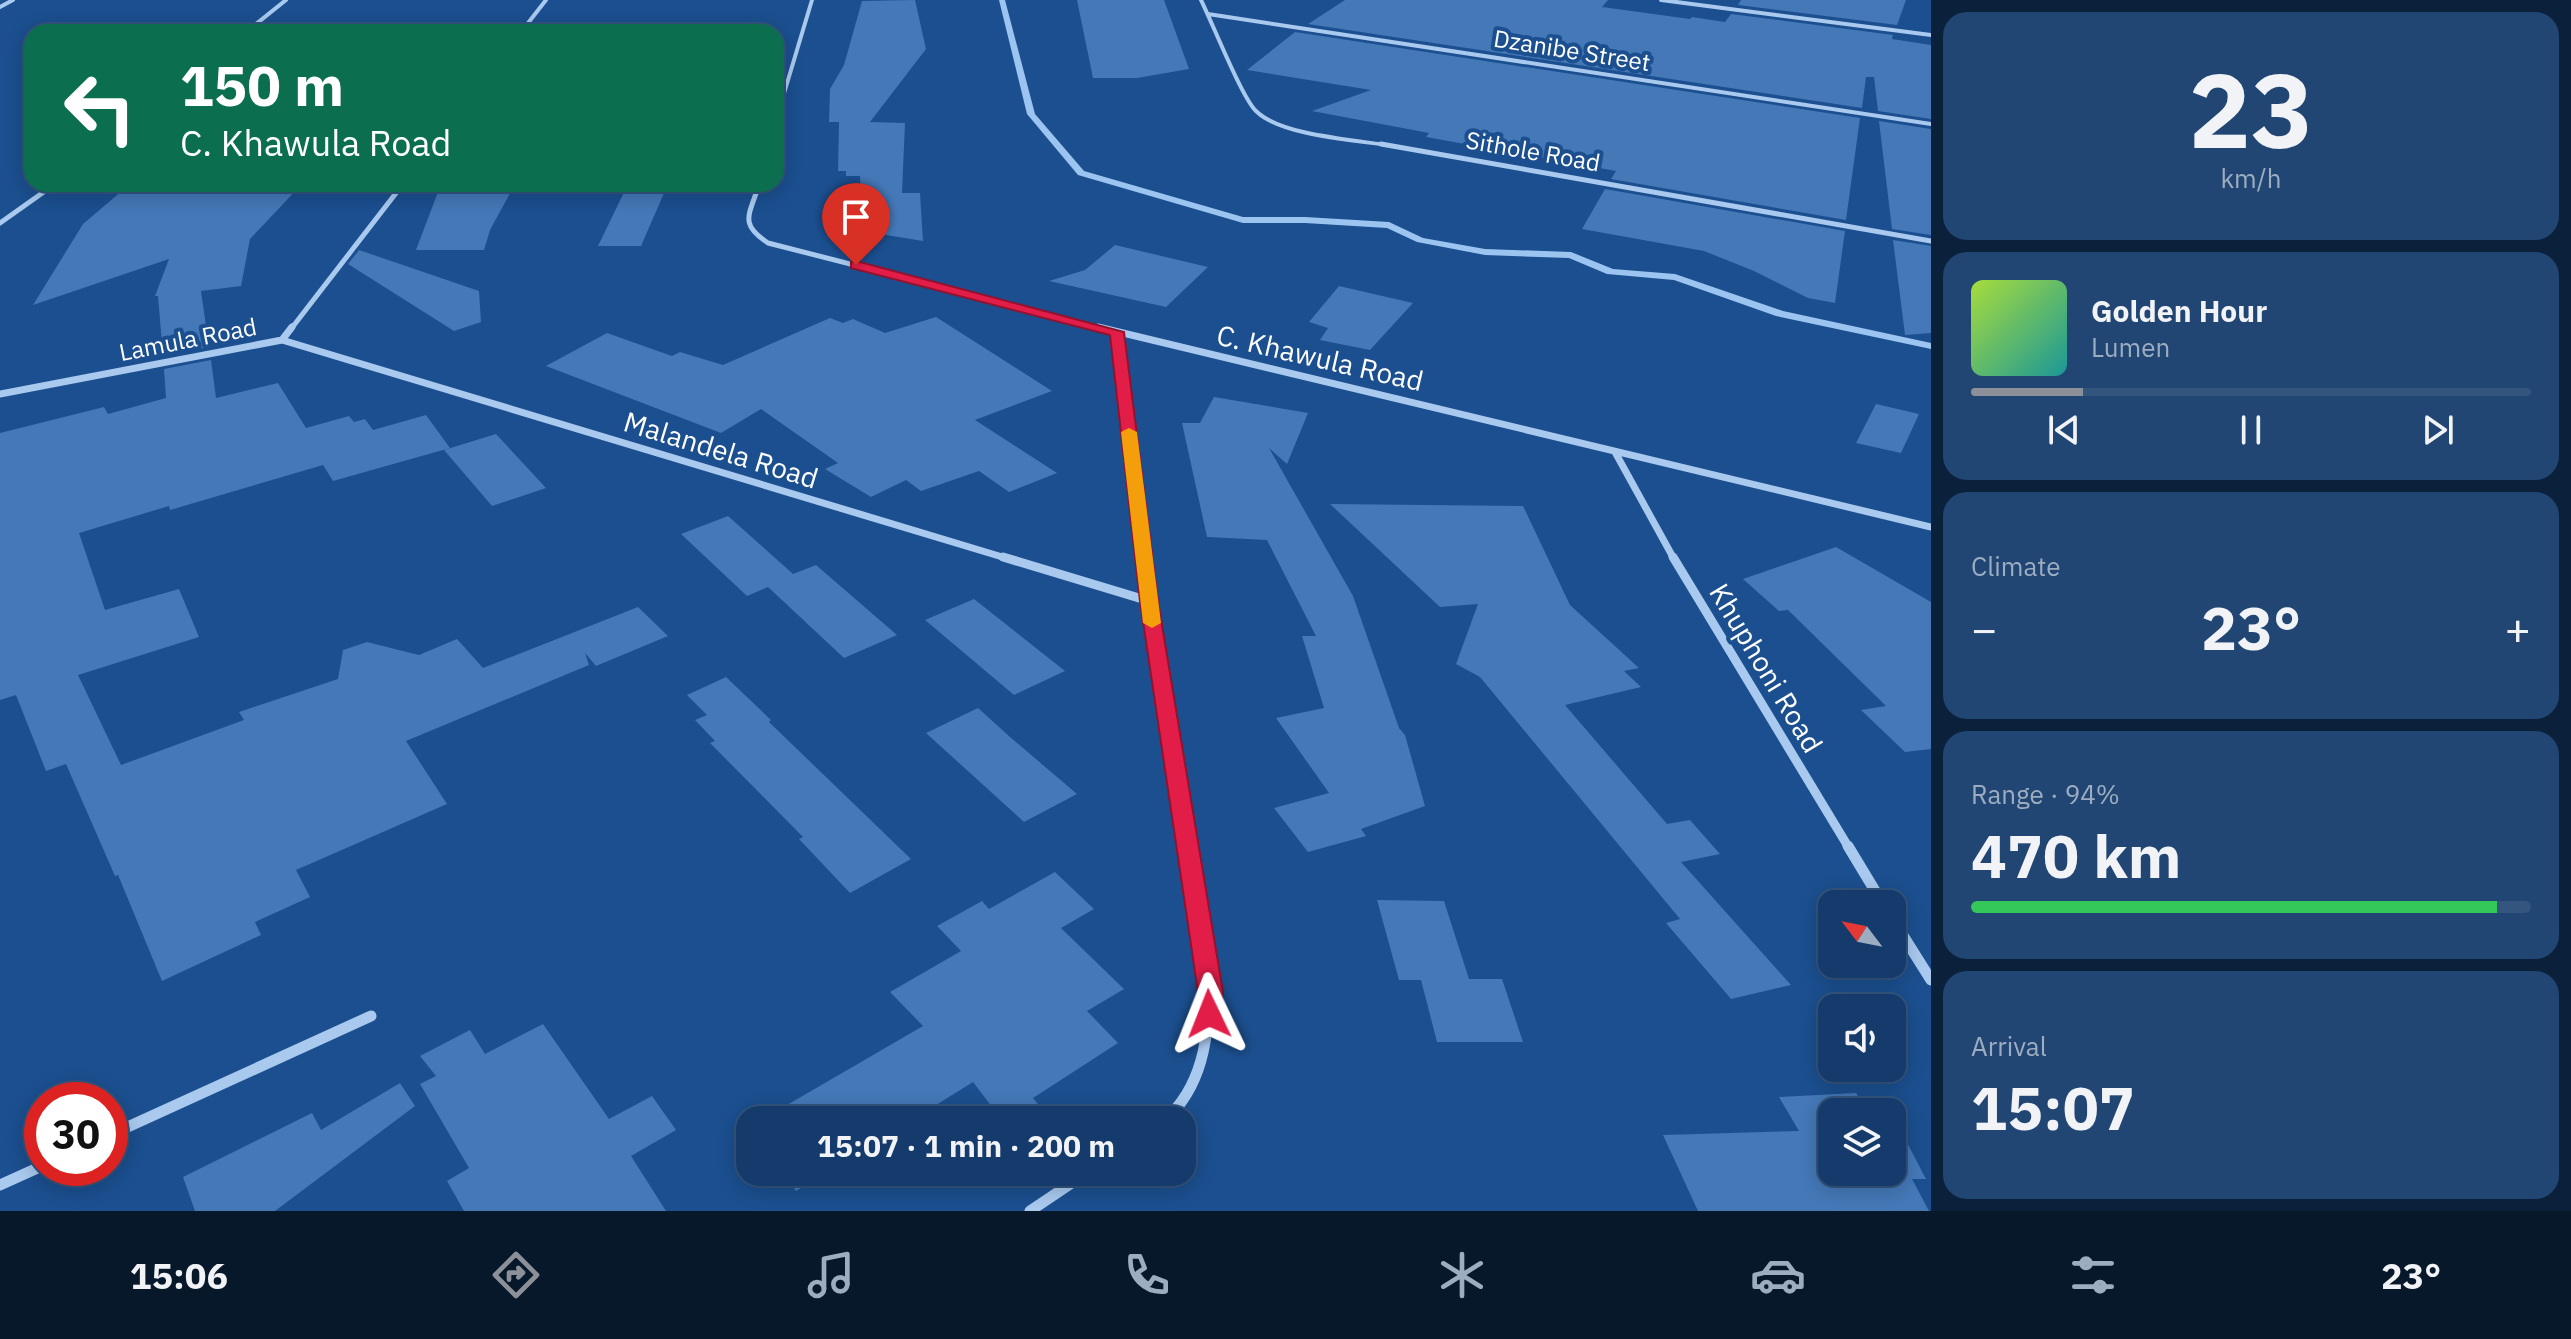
<!DOCTYPE html>
<html lang="en">
<head>
<meta charset="utf-8">
<style>
	body { margin:0; font-family:"IBM Plex Sans",sans-serif; background:#214673; color:#f1f3f6; height:100vh; display:flex; flex-direction:column; font-size:30px; white-space:nowrap }
	* { box-sizing:border-box; margin:0 }
	p { font-size:26px; color:#9dadc1 }
	.icon { flex:none; width:44px; height:44px; fill:none; stroke:currentColor; stroke-width:2; stroke-linecap:round; stroke-linejoin:round }
	.map { position:relative; flex:1; overflow:hidden }
	.panel { display:flex; flex-direction:column; gap:12px; padding:12px; background:#0b203b; width:640px }
	.panel>* { flex:none }
	.guide { position:absolute; left:24px; top:24px; width:760px; height:168px; border-radius:24px; box-shadow:0 4px 20px #0003,0 0 0 2px #33557e; background:#0b6e4f; color:#fff; overflow:hidden }
	.needle { width:52px; rotate:302deg }
	.fabs { position:absolute; left:1818px; top:890px; display:grid; gap:16px }
	.fabs a { display:grid; place-items:center; width:88px; height:88px; border-radius:16px; background:#143b6b; box-shadow:0 4px 20px #0003,0 0 0 2px #33557e; font-size:40px }
	.speed { position:absolute; left:24px; top:1082px; display:flex; gap:16px; font-size:40px; font-weight:700; text-align:center }
	.speed>* { display:grid; place-content:center; width:104px; height:104px; border-radius:50%; background:#143b6b; box-shadow:0 4px 20px #0003,0 0 0 2px #33557e; line-height:1 }
	.speed .limit { border:12px solid #d22; background:#fff; color:#111 }
	.pin { position:absolute; display:grid; place-items:center; width:68px; height:68px; color:#fff; margin:-82px -34px; border-radius:50% 50% 50% 0; rotate:-45deg; box-shadow:0 0 8px #0007 }
	.pin .icon { rotate:45deg }
	.me { position:absolute; width:88px; margin:-44px; rotate:358deg; stroke-linejoin:round; filter:drop-shadow(0 0 6px #0008) }
	.turn { display:flex; align-items:center; gap:28px; height:168px; padding:0 24px; font-size:36px }
	.turn .icon { width:104px; height:104px; stroke-width:2.5 }
	.turn b { display:block; font-size:56px; line-height:68px }
	.big { font-size:60px; font-weight:800; line-height:1.1 }
	.panel .tile { flex:1; display:flex; flex-direction:column; justify-content:center; gap:12px; min-width:0; padding:0 28px; border-radius:24px; background:#214673 }
	.panel .dial { align-items:center; gap:0 }
	.dial b { font-size:104px; line-height:1 }
	.song { display:flex; align-items:center; gap:24px }
	.cover { width:96px; height:96px; border-radius:12px; background:linear-gradient(135deg,hsl(80 70% 55%),hsl(180 70% 35%)) }
	.played { height:8px; border-radius:4px; background:linear-gradient(90deg,#8c9099 20%,#33557e 20%) }
	.keys { display:flex; justify-content:space-around; direction:ltr }
	.heat { display:flex; justify-content:space-between; align-items:center; font-size:44px; direction:ltr }
	.charge { height:12px; border-radius:6px; background:linear-gradient(90deg,#34c759 94%,#33557e 0) }
	.trip { position:absolute; left:736px; top:1106px; width:460px; height:80px; border-radius:24px; background:#143b6b; box-shadow:0 4px 20px #0003,0 0 0 2px #33557e; font-weight:800; line-height:80px; text-align:center }
	.tab-bar { display:flex; height:128px; justify-content:space-around; align-items:center; background:#08182b; color:#9dadc1 }
	.tab-bar .icon { width:56px; height:56px }
	.tab-bar .on { color:#8c9099 }
	.tab-bar b { font-size:36px; color:#f1f3f6 }
	main { display:flex; flex:1; min-height:0 }
	.map>svg:first-child { display:block }
</style>
</head>
<body>
<main>
<div class="map">
<svg width="1931" height="1211" viewBox="0 0 1931 1211">
	<rect width="100%" height="100%" fill="#1b4f8f"/>
	<g fill="none" stroke-linecap="round" stroke-linejoin="round">
		<path fill="#9cc4f0" fill-rule="evenodd" d="M 999,0 L 1005,0 L 1035,114 L 1084,171 L 1243,217 L 1305,217 L 1389,222 L 1423,238 L 1485,249 L 1571,252 L 1613,269 L 1675,274 L 1783,311 L 1931,343 L 1931,349 L 1776,316 L 1674,280 L 1607,274 L 1569,258 L 1485,255 L 1417,242 L 1387,228 L 1305,223 L 1243,223 L 1078,175 L 1027,114 Z"/>
	</g>
	<path fill="#4478b7" d="M 915,0 L 926,49 L 870,122 L 905,123 L 902,193 L 920,193 L 923,241 L 862,231 L 860,176 L 846,176 L 846,171 L 838,171 L 839,122 L 829,122 L 830,89 L 844,65 L 862,1 Z
		M 1077,0 L 1164,0 L 1189,69 L 1137,78 L 1093,78 Z
		M 1345,0 L 1608,0 L 1602,7 L 1690,19 L 1692,17 L 1725,22 L 1731,14 L 1893,35 L 1892,39 L 1931,45 L 1931,119 L 1878,111 L 1874,77 L 1866,77 L 1862,108 L 1308,24 Z
		M 1741,0 L 1906,0 L 1897,25 L 1738,5 Z
		M 1295,32 L 1860,118 L 1846,220 L 1611,179 L 1616,171 L 1426,137 L 1429,133 L 1312,111 L 1371,90 L 1247,70 Z
		M 1879,121 L 1931,129 L 1931,235 L 1892,229 Z
		M 130,184 L 302,184 L 250,239 L 241,286 L 201,291 L 209,347 L 163,356 L 158,296 L 155,296 L 169,259 L 33,305 L 83,224 Z
		M 441,184 L 515,184 L 490,230 L 484,250 L 416,250 Z
		M 628,184 L 668,184 L 641,246 L 598,246 Z
		M 1605,189 L 1845,231 L 1835,303 L 1808,298 L 1754,271 L 1704,251 L 1582,229 Z
		M 1893,240 L 1931,246 L 1931,333 L 1905,335 Z
		M 1115,245 L 1208,267 L 1166,307 L 1049,281 L 1085,270 Z
		M 359,250 L 479,291 L 481,322 L 454,331 L 348,264 Z
		M 1339,286 L 1413,303 L 1370,350 L 1320,340 L 1328,328 L 1309,322 Z
		M 936,317 L 1052,391 L 975,420 L 1057,473 L 1009,492 L 979,471 L 921,491 L 906,480 L 871,497 L 825,469 L 838,463 L 761,409 L 721,433 L 546,366 L 607,333 L 672,356 L 680,352 L 723,365 L 830,318 L 843,323 L 853,319 L 885,333 Z
		M 211,360 L 216,398 L 278,383 L 306,428 L 349,416 L 354,422 L 365,419 L 373,430 L 426,415 L 450,448 L 333,481 L 323,465 L 170,510 L 169,506 L 79,533 L 105,610 L 179,589 L 199,637 L 78,675 L 121,765 L 244,720 L 239,712 L 338,679 L 343,650 L 367,642 L 419,655 L 457,639 L 483,668 L 638,607 L 668,636 L 596,666 L 585,653 L 589,665 L 406,741 L 447,804 L 296,870 L 310,897 L 255,922 L 261,935 L 162,981 L 118,875 L 115,876 L 66,764 L 46,771 L 16,695 L 0,700 L 0,433 L 104,407 L 108,414 L 166,398 L 164,369 Z
		M 1214,397 L 1308,413 L 1287,464 L 1269,448 L 1353,596 L 1399,728 L 1405,735 L 1425,806 L 1361,829 L 1366,836 L 1308,852 L 1274,808 L 1329,793 L 1276,718 L 1324,708 L 1302,636 L 1316,636 L 1267,540 L 1207,537 L 1182,423 L 1200,423 Z
		M 1876,404 L 1919,414 L 1901,453 L 1856,443 Z
		M 496,434 L 546,488 L 492,506 L 444,450 Z
		M 1330,504 L 1523,506 L 1570,605 L 1639,668 L 1624,671 L 1641,687 L 1565,705 L 1667,824 L 1690,820 L 1720,854 L 1681,862 L 1791,985 L 1731,999 L 1666,923 L 1680,919 L 1480,677 L 1456,664 L 1478,604 L 1440,607 Z
		M 728,516 L 793,574 L 816,565 L 897,635 L 844,658 L 768,587 L 747,596 L 681,534 Z
		M 1836,547 L 1931,602 L 1931,749 L 1905,752 L 1861,710 L 1886,706 L 1788,610 L 1779,611 L 1743,579 Z
		M 974,599 L 1065,671 L 1014,695 L 925,620 Z
		M 726,677 L 771,720 L 769,722 L 911,859 L 850,893 L 799,839 L 803,837 L 710,743 L 715,741 L 695,720 L 707,715 L 687,695 Z
		M 978,708 L 1010,737 L 1077,794 L 1024,822 L 926,733 Z
		M 1055,872 L 1094,909 L 1061,928 L 1124,989 L 1087,1011 L 1118,1043 L 1033,1098 L 1051,1120 L 1002,1120 L 973,1082 L 912,1120 L 761,1120 L 923,1026 L 890,992 L 961,951 L 937,926 L 982,901 L 989,909 Z
		M 1377,900 L 1444,901 L 1469,979 L 1502,979 L 1523,1042 L 1437,1042 L 1421,980 L 1399,980 Z
		M 543,1024 L 609,1119 L 652,1096 L 676,1130 L 631,1156 L 666,1211 L 464,1211 L 447,1181 L 469,1168 L 420,1084 L 436,1076 L 420,1056 L 470,1030 L 485,1054 Z
		M 400,1083 L 415,1106 L 275,1211 L 195,1211 L 183,1177 L 312,1113 L 321,1130 Z
		M 1856,1093 L 1868,1112 L 1832,1112 L 1832,1172 L 1892,1172 L 1892,1131 L 1901,1131 L 1926,1179 L 1912,1179 L 1929,1211 L 1698,1211 L 1663,1135 L 1799,1131 L 1779,1097 Z
		M 782,1172 L 827,1172 L 796,1191 Z"/>
	<g fill="none" stroke-linecap="round" stroke-linejoin="round">
		<path stroke="#a9c9ee" stroke-width="4" d="M 1201,0 C 1212,22 1242,98 1256,111 C 1281,136 1357,140 1393,146
			M 1661,0 L 1931,35
			M 0,7 L 13,0
			M 1208,14 L 1931,124
			M 246,32 L 286,0
			M 521,32 L 546,0
			M 776,120 L 812,0"/>
		<path stroke="#a9c9ee" stroke-width="5" d="M 1381,144 L 1931,241
			M 759,184 C 750,215 738,223 768,243 L 1105,329
			M 0,223 L 55,184
			M 291,329 L 403,184"/>
		<path stroke="#a9c9ee" stroke-width="7" d="M 1098,327 L 1931,527
			M 1117,332 L 1144,559
			M 282,340 L 1009,559
			M 0,394 L 282,340 L 292,327
			M 1615,452 L 1674,559"/>
		<path stroke="#a9c9ee" stroke-width="9" d="M 1003,557 L 1149,601
			M 1144,557 L 1188,848
			M 1673,557 L 1849,848"/>
		<path stroke="#a9c9ee" stroke-width="11" d="M 1848,846 L 1883,904
			M 1892,918 L 1931,980
			M 1165,1120 C 1202,1087 1208,1040 1210,992 L 1187,846
			M 110,1135 L 371,1016
			M 0,1185 L 42,1166
			M 1030,1211 L 1088,1172"/>
	</g>
	<path fill="#e11d48" stroke="#92132f" stroke-width="2" d="M 856,261 L 1124,332 L 1158,601 L 1223,992 L 1222,1014 L 1218,1021 L 1209,1024 L 1201,1021 L 1197,1014 L 1198,992 L 1140,601 L 1110,335 L 851,268 L 851,262 Z"/>
	<path fill="#f59e0b" d="M 1129,428 L 1137,432 L 1161,623 L 1152,628 L 1143,623 L 1121,432 Z"/>
	<g text-anchor="middle" stroke-width="8" stroke-linejoin="round" paint-order="stroke">
		<g font-size="24" fill="#fff" stroke="#1b4f8f">
			<text transform="translate(1572 51) rotate(9)" y="8">Dzanibe Street</text>
			<text transform="translate(1533 152) rotate(10)" y="8">Sithole Road</text>
			<text transform="translate(188 340) rotate(-11)" y="8">Lamula Road</text>
		</g>
		<g font-size="28" fill="#fff" stroke="#1b4f8f">
			<text transform="translate(1320 358) rotate(13)" y="10">C. Khawula Road</text>
			<text transform="translate(721 450) rotate(17)" y="10">Malandela Road</text>
			<text transform="translate(1766 668) rotate(59)" y="10">Khuphoni Road</text>
		</g>
	</g>
</svg>
<div class="fabs">
<a><svg class="needle" viewBox="-14 -14 28 28"><path d="M0-13l5 13h-10z" fill="#e53935"/><path d="M0 13l5-13h-10z" fill="#9dadc1"/></svg></a>
<a><svg class="icon" aria-label="sound" viewBox="0 0 24 24"><path d="M4 9h4l5-4v14l-5-4H4zM17 9q2 3 0 6"/></svg></a>
<a><svg class="icon" aria-label="layers" viewBox="0 0 24 24"><path d="M12 4l9 5-9 5-9-5zM3 14l9 5 9-5"/></svg></a>
</div>
<div class="speed"><div class="limit">30</div></div>
<div class="pin" style="left:856px;top:265px;background:#d93025"><svg class="icon" aria-label="arrive" viewBox="0 0 24 24"><path d="M6 21V4h12l-3 4 3 4H6"/></svg></div>
<svg class="me" style="left:1209px;top:1014px" viewBox="-20 -20 40 40"><path d="M0-17L14 15 0 8-14 15z" fill="#e11d48" stroke="#fff" stroke-width="4"/></svg>
<div class="trip">15:07 · 1 min · 200 m</div>
<div class="guide">
<div class="turn"><svg class="icon" aria-label="left" viewBox="0 0 24 24"><path d="M17 20v-9H6M10 6l-5 5 5 5"/></svg><div><b>150 m</b>C. Khawula Road</div></div>
</div>
</div>
<section class="panel">
<div class="tile dial"><b>23</b><p>km/h</p></div>
<div class="tile">
<div class="song"><i class="cover"></i><div><b>Golden Hour</b><p>Lumen</p></div></div>
<div class="played"></div>
<div class="keys"><svg class="icon" aria-label="previous" viewBox="0 0 24 24"><path d="M18 5L8 12l10 7zM5 5v14"/></svg><svg class="icon" aria-label="pause" viewBox="0 0 24 24"><path d="M8 5v14M16 5v14"/></svg><svg class="icon" aria-label="next" viewBox="0 0 24 24"><path d="M6 5l10 7-10 7zM19 5v14"/></svg></div>
</div>
<div class="tile"><p>Climate</p>
<div class="heat"><a>−</a><b class="big">23°</b><a>+</a></div>
</div>
<div class="tile"><p>Range · 94%</p><b class="big">470 km</b><div class="charge"></div></div>
<div class="tile"><p>Arrival</p><b class="big">15:07</b></div>
</section>
</main>
<nav class="tab-bar">
<b>15:06</b>
<svg class="icon on" aria-label="directions" viewBox="0 0 24 24"><path d="M12 3l9 9-9 9-9-9zM9 14v-3h6M13 9l2 2-2 2"/></svg>
<svg class="icon" aria-label="music" viewBox="0 0 24 24"><path d="M9 18V5l10-2v13"/><circle cx="6" cy="18" r="3"/><circle cx="16" cy="16" r="3"/></svg>
<svg class="icon" aria-label="phone" viewBox="0 0 24 24"><path d="M5 4h4l2 5-3 2q2 4 5 5l2-3 5 2v4C11 20 4 13 5 4z"/></svg>
<svg class="icon" aria-label="climate" viewBox="0 0 24 24"><path d="M12 3v18M4 7l16 10M4 17L20 7"/></svg>
<svg class="icon" aria-label="car" viewBox="0 0 24 24"><path d="M5 17H2v-5l4-1 3-4h7l3 4 3 1v5h-3M9 17h6M6 11h13"/><circle cx="7" cy="17" r="2"/><circle cx="17" cy="17" r="2"/></svg>
<svg class="icon" aria-label="filters" viewBox="0 0 24 24"><path d="M4 7h16M4 17h16"/><circle cx="9" cy="7" r="2"/><circle cx="15" cy="17" r="2"/></svg>
<b>23°</b>
</nav>
</body>
</html>
